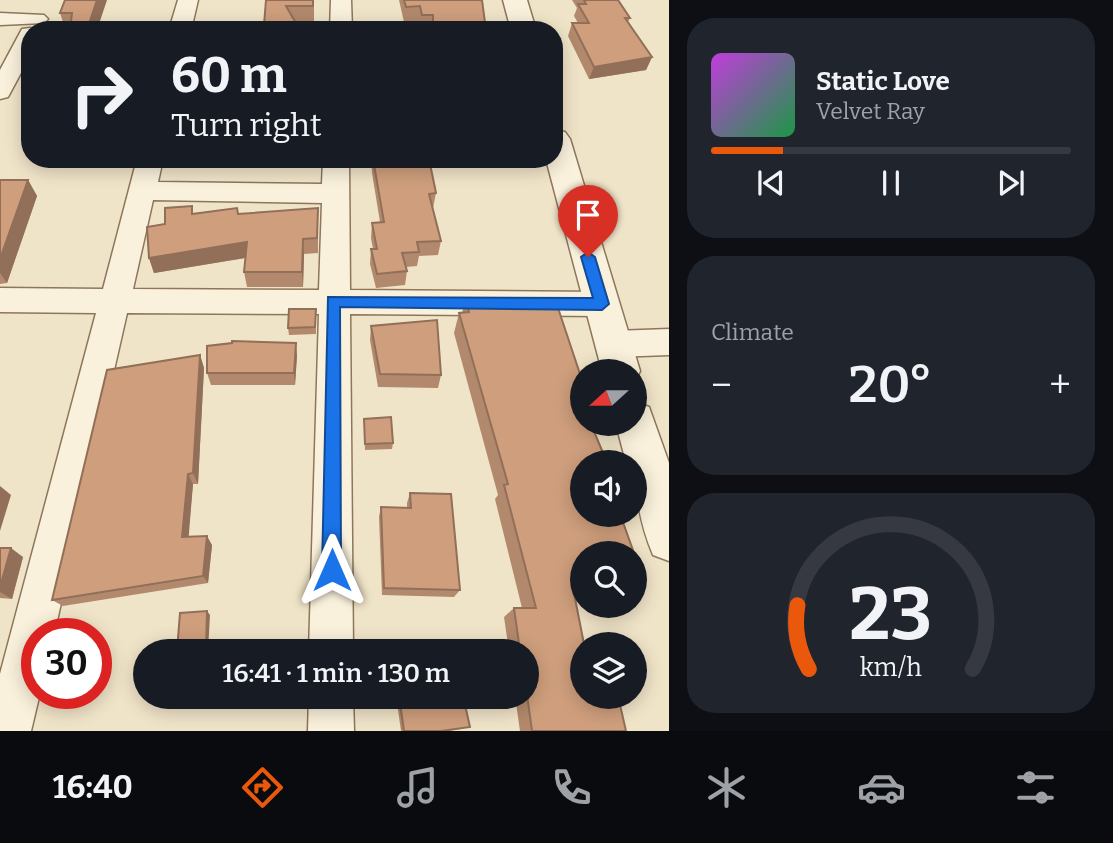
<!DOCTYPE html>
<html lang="en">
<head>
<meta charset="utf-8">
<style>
	body { margin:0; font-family:Bitter,serif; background:#20242c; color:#f1f3f6; height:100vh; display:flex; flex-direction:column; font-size:26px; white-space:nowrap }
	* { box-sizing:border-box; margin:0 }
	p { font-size:23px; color:#9ea1a6 }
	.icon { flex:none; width:38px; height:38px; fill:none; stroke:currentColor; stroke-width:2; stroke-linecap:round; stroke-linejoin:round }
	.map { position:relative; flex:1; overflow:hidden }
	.side { display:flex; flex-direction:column; gap:18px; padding:18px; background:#0d0f14; width:444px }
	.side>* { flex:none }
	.guide { position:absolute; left:21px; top:21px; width:542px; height:147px; border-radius:28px; box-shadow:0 4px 18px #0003; background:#171b24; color:#f1f3f6; overflow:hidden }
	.needle { width:46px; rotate:249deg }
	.tools { position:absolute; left:570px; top:359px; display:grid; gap:14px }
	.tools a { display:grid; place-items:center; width:77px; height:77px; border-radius:50%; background:#171b24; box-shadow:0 4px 18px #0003; font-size:35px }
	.speed { position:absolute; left:21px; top:618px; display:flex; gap:14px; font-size:35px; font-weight:700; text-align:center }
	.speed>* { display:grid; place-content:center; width:91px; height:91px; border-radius:50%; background:#171b24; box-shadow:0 4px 18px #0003; line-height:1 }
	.speed .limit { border:10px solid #d22; background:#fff; color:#111 }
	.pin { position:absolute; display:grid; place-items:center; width:60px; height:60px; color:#fff; margin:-72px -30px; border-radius:50% 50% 50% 0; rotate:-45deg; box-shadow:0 0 7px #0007 }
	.pin .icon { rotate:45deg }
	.me { position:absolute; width:77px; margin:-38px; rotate:0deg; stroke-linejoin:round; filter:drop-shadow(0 0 5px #0008) }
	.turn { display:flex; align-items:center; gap:24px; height:147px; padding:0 35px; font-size:32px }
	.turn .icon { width:91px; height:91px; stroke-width:2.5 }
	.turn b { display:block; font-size:49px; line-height:60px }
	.big { font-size:52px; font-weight:600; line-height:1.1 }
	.side .widget { flex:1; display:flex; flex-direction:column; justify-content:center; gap:10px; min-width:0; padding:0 24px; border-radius:28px; background:#20242c }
	.side .dial { align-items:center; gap:0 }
	.dial svg { height:182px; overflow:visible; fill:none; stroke:#363941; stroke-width:7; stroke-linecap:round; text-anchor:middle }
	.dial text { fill:#f1f3f6; stroke:none }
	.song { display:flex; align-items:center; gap:21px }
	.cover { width:84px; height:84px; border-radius:10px; background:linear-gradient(135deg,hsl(290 70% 55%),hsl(140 70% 35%)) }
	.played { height:7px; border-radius:4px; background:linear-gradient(90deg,#ea580c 20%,#363941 20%) }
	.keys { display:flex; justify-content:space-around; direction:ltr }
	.heat { display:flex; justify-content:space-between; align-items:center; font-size:38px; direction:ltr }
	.trip { position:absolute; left:133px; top:639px; width:406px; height:70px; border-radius:35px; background:#171b24; box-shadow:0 4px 18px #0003; font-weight:600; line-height:70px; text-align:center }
	.tabs { display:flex; height:112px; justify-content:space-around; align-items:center; background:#090b0e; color:#9ea1a6 }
	.tabs .icon { width:49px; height:49px }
	.tabs .current { color:#ea580c }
	.tabs b { font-size:32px; color:#f1f3f6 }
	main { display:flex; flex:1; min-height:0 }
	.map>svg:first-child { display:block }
</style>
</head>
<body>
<main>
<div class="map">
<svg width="669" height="731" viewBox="0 0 669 731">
	<rect width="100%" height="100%" fill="#f0e4c8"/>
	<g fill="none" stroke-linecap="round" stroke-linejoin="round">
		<defs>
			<path id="minor" d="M 178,0 L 198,0 L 191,30 L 169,30 Z
				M 331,0 L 351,0 L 352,30 L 330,30 Z
				M 0,13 L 44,15 L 48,19 L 44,23 L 0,25 Z
				M 30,28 L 38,30 L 30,30 L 30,56 L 8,97 L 0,99 L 0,70 L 22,29 Z
				M 137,159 L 163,159 L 158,182 L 322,184 L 323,159 L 349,159 L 350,290 L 602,292 L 613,295 L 618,304 L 613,313 L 602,316 L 350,314 L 353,651 L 309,651 L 319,314 L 127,313 L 54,634 L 37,634 L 37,693 L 40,693 L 31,731 L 0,731 L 0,674 L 96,313 L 0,312 L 0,288 L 103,289 ZM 153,200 L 322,203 L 319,290 L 133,289 Z
				M 669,329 L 669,355 L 614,357 L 603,353 L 598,344 L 603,335 L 614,331 Z
				M 309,696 L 353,696 L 354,731 L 308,731 Z"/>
			<path id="tertiary" d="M 503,0 L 527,0 L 536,30 L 511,30 Z
				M 555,130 L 565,132 L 570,139 L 640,371 L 635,381 L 635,371 L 602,371 L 546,159 L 555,159 Z
				M 635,402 L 649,407 L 669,463 L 669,561 L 653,555 C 640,524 635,495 635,462 L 626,462 L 616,424 L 635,424 Z"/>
		</defs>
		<use href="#minor" stroke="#8d765c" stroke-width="3"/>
		<use href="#tertiary" stroke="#8d765c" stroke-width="3"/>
		<use href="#minor" fill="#faf1dc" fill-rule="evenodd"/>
		<use href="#tertiary" fill="#faf1dc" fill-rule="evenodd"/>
	</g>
	<path fill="#b2896c" d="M 65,0 L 97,30 L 65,28 L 60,13 Z
		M 266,0 L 314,0 L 314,22 L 296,22 L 264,25 Z
		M 399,0 L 482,0 L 486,30 L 420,30 L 418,21 L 404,22 Z
		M 572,0 L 618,0 L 630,18 L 628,22 L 652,57 L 646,70 L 589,79 L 568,36 L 572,23 L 578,23 L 574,16 L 577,8 Z
		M 371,159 L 429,159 L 436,193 L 433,208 L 441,241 L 438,255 L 419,256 L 417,266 L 406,267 L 407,271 L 405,285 L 376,288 L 370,264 L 371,249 L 373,249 L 371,238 L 372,223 L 380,222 L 372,173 Z
		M 0,180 L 28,180 L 37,196 L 7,283 L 0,284 Z
		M 318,208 L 318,253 L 304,254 L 303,287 L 247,287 L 244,272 L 246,258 L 154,273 L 149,258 L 165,224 L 194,214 L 238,214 Z
		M 466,298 L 499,302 L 583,424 L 601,428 L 595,435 L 606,460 L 603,462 L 583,462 L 583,591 L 573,592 L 583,696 L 626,731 L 520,731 L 515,696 L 527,696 L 527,651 L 509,651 L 504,617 L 514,608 L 522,608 L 495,499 L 498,495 L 454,333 L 459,313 L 462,313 Z
		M 316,317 L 316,334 L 289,335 L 288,328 Z
		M 371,326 L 441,375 L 438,388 L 378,387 L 370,340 Z
		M 200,355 L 204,368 L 198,484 L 193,484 L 188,536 L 212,545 L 208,583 L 63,606 L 52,600 Z
		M 297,355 L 295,385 L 211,385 L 207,373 Z
		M 364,419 L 393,443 L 392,449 L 365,450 Z
		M 410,493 L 460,590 L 454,597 L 382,595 L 379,517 L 381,507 L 407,508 L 407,503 Z
		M 0,548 L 23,557 L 12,599 L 0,598 Z
		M 396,696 L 463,696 L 470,727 L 449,731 L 401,731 Z"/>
	<path fill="#916f58" d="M 97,0 L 107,0 L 97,30 L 87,30 Z
		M 652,57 L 646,70 L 589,79 L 594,67 Z
		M 28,180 L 37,196 L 7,283 L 0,273 L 0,259 Z
		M 303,239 L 304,254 L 303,287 L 302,272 Z
		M 247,242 L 250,257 L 154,273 L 149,258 Z
		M 296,343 L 297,355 L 295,385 L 294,373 Z
		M 200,355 L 204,368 L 198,484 L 193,473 Z
		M 188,474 L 193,484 L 188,545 L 182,537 Z
		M 0,486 L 11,495 L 0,531 Z
		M 207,536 L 212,545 L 208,583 L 203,576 Z
		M 11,548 L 23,557 L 12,599 L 0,592 L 0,587 Z
		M 207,611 L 210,615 L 208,651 L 206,649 Z"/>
	<path fill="#cf9f7d" stroke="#916f58" stroke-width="2" d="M 65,0 L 97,0 L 87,30 L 70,30 L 72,13 L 60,13 Z
		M 266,0 L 313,0 L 313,6 L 286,6 L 300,30 L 198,30 L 198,28 L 264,25 Z
		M 404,0 L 482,0 L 486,30 L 433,30 L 433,15 L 422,15 L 420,6 L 406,7 Z
		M 584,0 L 618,0 L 630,18 L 625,18 L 652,57 L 594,67 L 572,23 L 589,23 L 578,4 L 586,4 Z
		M 373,159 L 429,159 L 436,193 L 429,194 L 441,241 L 417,242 L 419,252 L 402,253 L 407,271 L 377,274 L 371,249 L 377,249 L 372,223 L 384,222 Z
		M 0,180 L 28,180 L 0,259 Z
		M 192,206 L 192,214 L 237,208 L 238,214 L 318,208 L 317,238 L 303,239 L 302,272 L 244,272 L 247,242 L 149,258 L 147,227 L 165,224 L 165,208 Z
		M 466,298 L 498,298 L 499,302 L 555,299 L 583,383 L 583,424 L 600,424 L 601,428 L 593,429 L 606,460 L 601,460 L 602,462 L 583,462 L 583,514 L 620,514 L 634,553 L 583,553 L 583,582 L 572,583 L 584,644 L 583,644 L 583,696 L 618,696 L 626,731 L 532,731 L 527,695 L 527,651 L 520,651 L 514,608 L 536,608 L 504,485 L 508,484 L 459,313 L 469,312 Z
		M 289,309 L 316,309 L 315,327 L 288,328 Z
		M 437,320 L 441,375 L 380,374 L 371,326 Z
		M 232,341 L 296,343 L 294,373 L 207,373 L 207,346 L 232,343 Z
		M 200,355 L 193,473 L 188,474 L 182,537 L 207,536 L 203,576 L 52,600 L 107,370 Z
		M 391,417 L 393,443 L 365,444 L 364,419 Z
		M 410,493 L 451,494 L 460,590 L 384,588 L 381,507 L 411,508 Z
		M 0,548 L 11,548 L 0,587 Z
		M 635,556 L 643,576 L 635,577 Z
		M 207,611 L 206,649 L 177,651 L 180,613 Z
		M 399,696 L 463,696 L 470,727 L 441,731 L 404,731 Z"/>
	<path fill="#1a73e8" stroke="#114b97" stroke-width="2" d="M 588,252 L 595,257 L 609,304 L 602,310 L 340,307 L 341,570 L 338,577 L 332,580 L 325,577 L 322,570 L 328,297 L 593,298 L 581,257 Z"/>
</svg>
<div class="tools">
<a><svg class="needle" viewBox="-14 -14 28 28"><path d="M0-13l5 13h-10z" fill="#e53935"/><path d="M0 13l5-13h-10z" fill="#9ea1a6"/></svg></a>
<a><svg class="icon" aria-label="sound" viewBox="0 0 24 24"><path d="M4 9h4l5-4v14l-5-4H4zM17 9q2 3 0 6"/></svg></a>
<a><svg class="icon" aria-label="search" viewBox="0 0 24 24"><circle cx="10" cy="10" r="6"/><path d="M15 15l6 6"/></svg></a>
<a><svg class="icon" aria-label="layers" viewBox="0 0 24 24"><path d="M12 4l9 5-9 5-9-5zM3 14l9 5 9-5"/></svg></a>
</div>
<div class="speed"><div class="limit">30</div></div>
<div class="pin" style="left:588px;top:257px;background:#d93025"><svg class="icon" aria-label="arrive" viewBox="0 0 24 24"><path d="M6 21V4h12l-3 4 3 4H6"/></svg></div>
<svg class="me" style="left:332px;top:570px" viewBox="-20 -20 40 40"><path d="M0-17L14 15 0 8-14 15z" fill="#1a73e8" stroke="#fff" stroke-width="4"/></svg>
<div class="trip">16:41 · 1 min · 130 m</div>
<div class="guide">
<div class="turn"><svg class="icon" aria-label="right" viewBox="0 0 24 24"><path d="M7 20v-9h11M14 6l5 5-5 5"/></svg><div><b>60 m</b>Turn right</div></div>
</div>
</div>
<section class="side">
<div class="widget">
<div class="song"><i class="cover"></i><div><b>Static Love</b><p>Velvet Ray</p></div></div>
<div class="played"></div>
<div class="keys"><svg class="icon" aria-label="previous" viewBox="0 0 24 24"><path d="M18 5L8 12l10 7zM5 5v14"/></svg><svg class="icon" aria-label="pause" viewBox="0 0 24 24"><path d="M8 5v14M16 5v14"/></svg><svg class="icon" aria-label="next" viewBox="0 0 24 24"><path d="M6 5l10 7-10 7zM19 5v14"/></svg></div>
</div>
<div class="widget"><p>Climate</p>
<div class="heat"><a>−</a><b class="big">20°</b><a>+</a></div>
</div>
<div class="widget dial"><svg viewBox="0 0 100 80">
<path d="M14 69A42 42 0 1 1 86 69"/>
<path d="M14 69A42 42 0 0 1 9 41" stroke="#ea580c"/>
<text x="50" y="56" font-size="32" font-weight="700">23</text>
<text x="50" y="72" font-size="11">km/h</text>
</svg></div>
</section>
</main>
<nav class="tabs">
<b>16:40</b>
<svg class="icon current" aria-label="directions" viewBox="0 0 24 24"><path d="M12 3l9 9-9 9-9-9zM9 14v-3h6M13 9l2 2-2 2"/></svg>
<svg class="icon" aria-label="music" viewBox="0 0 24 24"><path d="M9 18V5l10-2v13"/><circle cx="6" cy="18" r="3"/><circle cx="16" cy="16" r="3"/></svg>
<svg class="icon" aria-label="phone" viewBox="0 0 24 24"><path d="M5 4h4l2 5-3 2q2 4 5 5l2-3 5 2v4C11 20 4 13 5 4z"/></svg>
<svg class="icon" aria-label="climate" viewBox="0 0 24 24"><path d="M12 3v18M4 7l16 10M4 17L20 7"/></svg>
<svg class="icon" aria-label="car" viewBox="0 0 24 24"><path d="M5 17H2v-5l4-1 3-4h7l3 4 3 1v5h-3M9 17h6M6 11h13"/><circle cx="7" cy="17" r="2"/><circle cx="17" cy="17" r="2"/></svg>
<svg class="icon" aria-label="filters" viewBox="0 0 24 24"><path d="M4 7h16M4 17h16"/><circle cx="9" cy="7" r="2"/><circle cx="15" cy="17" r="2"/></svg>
</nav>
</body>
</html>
